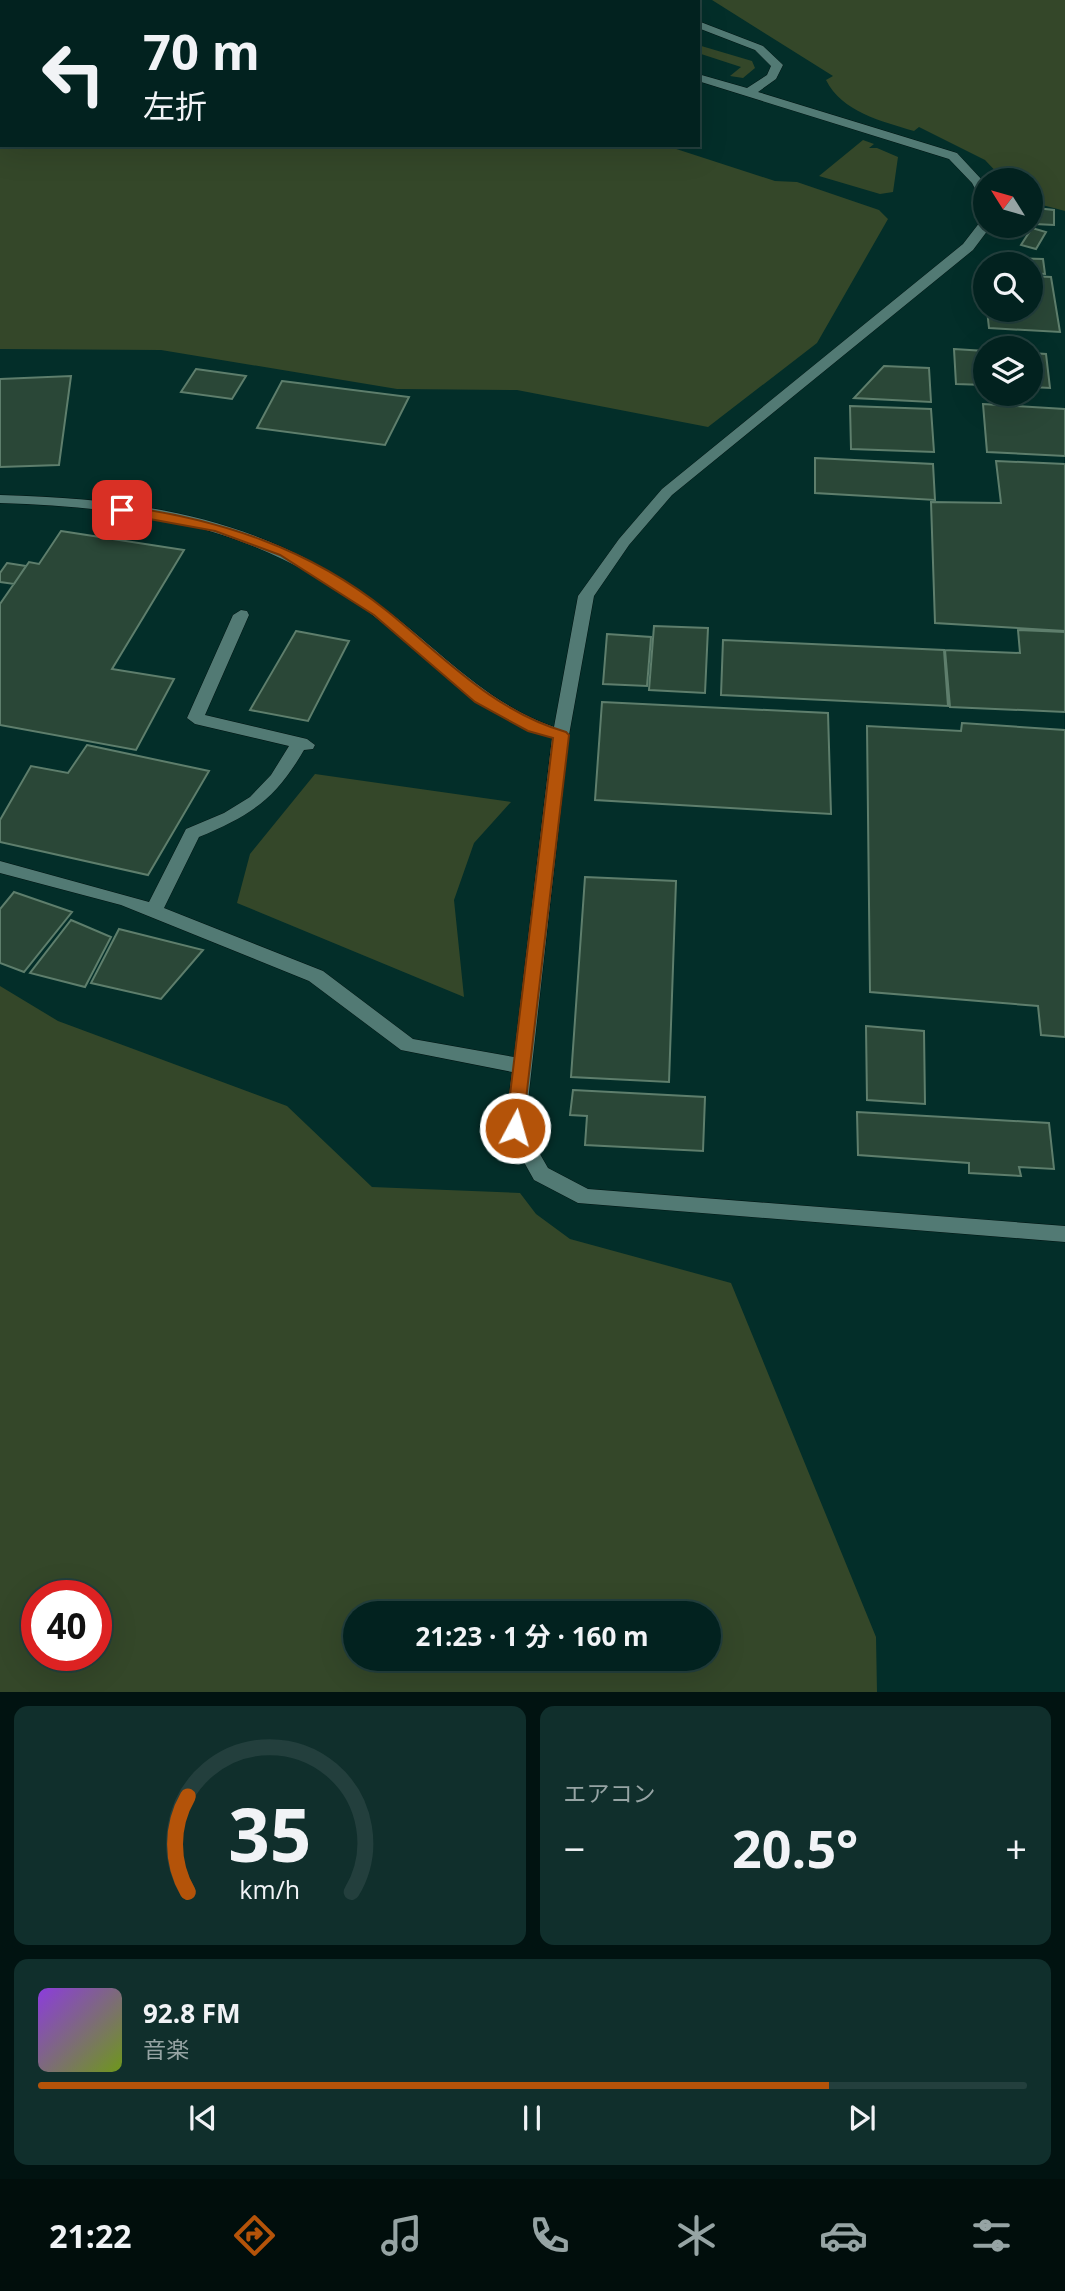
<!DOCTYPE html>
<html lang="ja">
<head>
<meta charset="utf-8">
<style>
	body { margin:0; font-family:"Open Sans","Noto Sans JP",sans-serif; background:#102f2c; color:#f1f3f6; height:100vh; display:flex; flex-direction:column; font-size:26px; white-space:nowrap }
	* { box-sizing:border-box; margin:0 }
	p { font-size:23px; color:#96a4a4 }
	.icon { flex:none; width:38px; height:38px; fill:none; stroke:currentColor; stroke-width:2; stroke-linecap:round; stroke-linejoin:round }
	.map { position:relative; height:1692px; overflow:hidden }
	.panel { display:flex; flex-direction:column; gap:14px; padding:14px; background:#011311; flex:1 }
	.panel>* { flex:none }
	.top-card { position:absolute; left:0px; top:0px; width:700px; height:147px; box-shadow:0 7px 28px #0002,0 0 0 2px #233f3d; background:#02221f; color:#f1f3f6; overflow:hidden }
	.needle { width:46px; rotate:307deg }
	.fabs { position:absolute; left:973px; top:168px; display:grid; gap:14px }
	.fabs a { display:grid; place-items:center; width:70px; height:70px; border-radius:50%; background:#02221f; box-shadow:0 7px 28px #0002,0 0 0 2px #233f3d; font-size:35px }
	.speed { position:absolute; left:21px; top:1580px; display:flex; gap:14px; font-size:35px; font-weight:700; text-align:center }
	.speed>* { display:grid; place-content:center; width:91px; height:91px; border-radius:50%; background:#02221f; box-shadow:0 7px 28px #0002,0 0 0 2px #233f3d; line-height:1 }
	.speed .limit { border:10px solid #d22; background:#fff; color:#111 }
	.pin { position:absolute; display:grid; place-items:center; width:60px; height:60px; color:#fff; margin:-30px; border-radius:14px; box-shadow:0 4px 10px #0006 }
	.me { position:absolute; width:77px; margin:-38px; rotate:6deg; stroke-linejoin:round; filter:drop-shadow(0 0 5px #0008) }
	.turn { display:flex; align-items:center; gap:24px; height:147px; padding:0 28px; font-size:32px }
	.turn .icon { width:91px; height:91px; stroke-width:2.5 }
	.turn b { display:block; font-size:49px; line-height:60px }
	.big { font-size:52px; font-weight:700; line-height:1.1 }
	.panel .widget { flex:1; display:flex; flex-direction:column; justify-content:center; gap:10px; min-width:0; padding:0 24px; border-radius:14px; background:#102f2c }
	.panel .dial { align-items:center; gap:0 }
	.dial svg { height:182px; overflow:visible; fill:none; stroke:#233f3d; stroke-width:7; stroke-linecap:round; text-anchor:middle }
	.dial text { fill:#f1f3f6; stroke:none }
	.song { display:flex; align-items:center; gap:21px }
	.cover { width:84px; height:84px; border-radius:10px; background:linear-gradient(135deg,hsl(270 70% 55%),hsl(80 70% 35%)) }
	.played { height:7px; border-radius:4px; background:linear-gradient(90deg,#b45309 80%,#233f3d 80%) }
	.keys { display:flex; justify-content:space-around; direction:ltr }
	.heat { display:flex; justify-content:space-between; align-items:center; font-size:38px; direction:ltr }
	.panel .tiles { flex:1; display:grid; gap:14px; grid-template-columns:1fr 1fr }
	.widget:last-child { grid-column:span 2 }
	.trip { position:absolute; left:343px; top:1601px; width:378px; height:70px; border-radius:35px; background:#02221f; box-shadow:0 7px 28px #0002,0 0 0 2px #233f3d; font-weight:700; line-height:70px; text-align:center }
	.tabs { display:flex; height:112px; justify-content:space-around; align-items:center; background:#010e0c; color:#96a4a4 }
	.tabs .icon { width:49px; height:49px }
	.tabs .selected { color:#b45309 }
	.tabs b { font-size:32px; color:#f1f3f6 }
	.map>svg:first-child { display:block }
</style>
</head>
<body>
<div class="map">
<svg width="1065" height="1693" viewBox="0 0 1065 1693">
	<rect width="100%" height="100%" fill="#032e29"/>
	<path fill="#344729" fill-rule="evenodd" d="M 0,0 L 326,0 L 2,2 L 2,145 L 664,145 L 775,181 L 797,182 L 879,210 L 888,219 L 817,343 L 708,427 L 517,390 L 397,389 L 161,350 L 0,349 Z
		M 712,0 L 1065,0 L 1065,211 L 1031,202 L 1031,180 L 1004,180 L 985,160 L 919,127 L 914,131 C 881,121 842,112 826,80 L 833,76 Z
		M 698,45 L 752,61 L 755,68 L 743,78 L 730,76 L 741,67 L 698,53 Z
		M 863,140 L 874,144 L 869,148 L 877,148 L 898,157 L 893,192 L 880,194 L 819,176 Z
		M 315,774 L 511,802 L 474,843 L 454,900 L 464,997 L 237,903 L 250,854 Z
		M 0,986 L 58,1021 L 287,1106 L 372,1187 L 520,1193 L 536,1214 L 570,1239 L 731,1283 L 876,1637 L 877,1692 L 0,1692 ZM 96,1596 L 96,1656 L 37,1656 L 37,1596 ZM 355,1614 L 709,1614 L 709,1659 L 355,1659 Z"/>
	<path fill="#2a4737" stroke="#5e7e6c" stroke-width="2" d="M 397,0 L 545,0 L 395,2 Z
		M 1036,208 L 1054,210 L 1054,225 L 1035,224 Z
		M 1032,228 L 1046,232 L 1036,249 L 1021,245 Z
		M 1005,258 L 1043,259 L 1045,274 L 1031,273 L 1031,264 L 1006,264 Z
		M 1031,276 L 1051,277 L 1060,332 L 989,328 L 987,310 L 1031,310 Z
		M 954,349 L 985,351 L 985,385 L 956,384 Z
		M 1031,353 L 1046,354 L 1050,388 L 1031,387 Z
		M 884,366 L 929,368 L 931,402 L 854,398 Z
		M 196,369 L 246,376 L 232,399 L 181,392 Z
		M 71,376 L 59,465 L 0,467 L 0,379 Z
		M 282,381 L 409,397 L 385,445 L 257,428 Z
		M 983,404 L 1065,409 L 1065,456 L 987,452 Z
		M 850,406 L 931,409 L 934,452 L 851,449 Z
		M 815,458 L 933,464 L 935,500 L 815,493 Z
		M 996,461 L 1065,464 L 1065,631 L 935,623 L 931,502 L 1001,503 Z
		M 61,531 L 184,550 L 112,669 L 174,679 L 136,750 L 0,725 L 0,604 L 29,562 L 39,564 Z
		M 7,563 L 26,566 L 14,584 L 0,582 L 0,573 Z
		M 654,626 L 708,628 L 705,693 L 649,690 Z
		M 1018,630 L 1065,632 L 1065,712 L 950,707 L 945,650 L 1020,653 Z
		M 296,631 L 349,641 L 308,721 L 250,710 Z
		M 607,634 L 651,637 L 647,686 L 603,684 Z
		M 723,640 L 944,650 L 948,706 L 721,695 Z
		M 602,702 L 828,713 L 831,814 L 595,800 Z
		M 962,723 L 1065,730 L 1065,1037 L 1041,1035 L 1038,1006 L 870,992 L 867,726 L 961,731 Z
		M 87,745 L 209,771 L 148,875 L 0,842 L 0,820 L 31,766 L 68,773 Z
		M 585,877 L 676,881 L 669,1082 L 571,1077 Z
		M 14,892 L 72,912 L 24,972 L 0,963 L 0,909 Z
		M 71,920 L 111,937 L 85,987 L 30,973 Z
		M 119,929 L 203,950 L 161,999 L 91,983 Z
		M 866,1026 L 924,1031 L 925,1104 L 867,1100 Z
		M 573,1090 L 705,1097 L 703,1151 L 585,1145 L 587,1116 L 570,1115 Z
		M 857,1112 L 1049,1123 L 1054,1169 L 1019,1167 L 1021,1176 L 969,1173 L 969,1163 L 858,1155 Z"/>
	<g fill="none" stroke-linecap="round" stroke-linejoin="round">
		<defs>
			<path id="minor" d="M 595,0 L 608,0 L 594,2 Z
				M 627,0 L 640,0 L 641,2 L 629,2 Z
				M 698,21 L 763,46 L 781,63 L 783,65 L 776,79 L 758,92 L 957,153 L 983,181 L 985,201 L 981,200 L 972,183 L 949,159 L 698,81 L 698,74 L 747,88 L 767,75 L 771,66 L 755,50 L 698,28 Z
				M 985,221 L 985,226 L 991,226 L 973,250 L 672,495 L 629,545 L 594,596 L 569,735 L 525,1128 L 548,1168 L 588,1189 L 1065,1226 L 1065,1242 L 578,1203 L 534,1180 L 505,1128 L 512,1072 L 401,1050 L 309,981 L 121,905 L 0,873 L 0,861 L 149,902 L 186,829 L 224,813 L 250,797 L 271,775 L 289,746 L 195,724 L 187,718 L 233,615 L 241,610 L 247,611 L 249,615 L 205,715 L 307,739 L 315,745 L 313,749 L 304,750 C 275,800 251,815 199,837 L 164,908 L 323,971 L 413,1039 L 514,1057 L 552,738 C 479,713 430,659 370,613 C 254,525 142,508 0,503 L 0,495 C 144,499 263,517 381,606 C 438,648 485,703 554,727 L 578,596 L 619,539 L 662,489 L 963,244 L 980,222 Z"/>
		</defs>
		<use href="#minor" stroke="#001412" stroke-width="1"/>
		<use href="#minor" fill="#527a74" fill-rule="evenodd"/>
	</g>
	<path fill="#b45309" stroke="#753606" stroke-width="2" d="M 122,506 C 219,519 309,548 387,611 C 444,657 493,711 566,732 L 569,735 L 522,1133 L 515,1135 L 506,1128 L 553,738 L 528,731 L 475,702 L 374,615 L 280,555 L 215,531 L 117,513 L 115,510 Z"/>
</svg>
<div class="fabs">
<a><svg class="needle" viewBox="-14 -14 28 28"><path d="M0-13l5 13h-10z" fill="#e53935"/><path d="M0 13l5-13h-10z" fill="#96a4a4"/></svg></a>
<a><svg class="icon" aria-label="search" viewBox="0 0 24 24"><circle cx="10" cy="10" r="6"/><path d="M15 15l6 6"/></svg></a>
<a><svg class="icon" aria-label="layers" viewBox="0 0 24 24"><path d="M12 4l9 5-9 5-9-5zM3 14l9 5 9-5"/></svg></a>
</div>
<div class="speed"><div class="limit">40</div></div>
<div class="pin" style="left:122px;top:510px;background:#d93025"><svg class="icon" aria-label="arrive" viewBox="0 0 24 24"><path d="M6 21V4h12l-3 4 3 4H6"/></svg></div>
<svg class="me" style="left:515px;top:1128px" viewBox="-20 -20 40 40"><circle r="17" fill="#b45309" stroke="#fff" stroke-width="3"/><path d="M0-11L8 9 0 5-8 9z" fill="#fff"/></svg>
<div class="trip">21:23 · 1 分 · 160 m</div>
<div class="top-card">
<div class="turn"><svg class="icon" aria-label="left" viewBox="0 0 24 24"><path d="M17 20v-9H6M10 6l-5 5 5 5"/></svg><div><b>70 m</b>左折</div></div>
</div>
</div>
<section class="panel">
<div class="tiles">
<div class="widget dial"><svg viewBox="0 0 100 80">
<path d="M14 69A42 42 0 1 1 86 69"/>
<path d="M14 69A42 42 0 0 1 14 27" stroke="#b45309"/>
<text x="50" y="56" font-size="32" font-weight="700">35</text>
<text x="50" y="72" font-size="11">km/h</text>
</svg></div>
<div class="widget"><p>エアコン</p>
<div class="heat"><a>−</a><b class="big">20.5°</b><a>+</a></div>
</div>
<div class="widget">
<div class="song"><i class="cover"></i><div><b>92.8 FM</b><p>音楽</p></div></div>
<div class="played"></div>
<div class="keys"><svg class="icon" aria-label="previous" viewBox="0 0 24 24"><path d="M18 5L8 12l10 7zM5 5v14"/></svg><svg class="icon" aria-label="pause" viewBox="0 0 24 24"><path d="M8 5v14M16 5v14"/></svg><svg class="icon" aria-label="next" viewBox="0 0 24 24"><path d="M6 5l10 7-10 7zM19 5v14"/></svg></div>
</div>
</div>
</section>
<nav class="tabs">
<b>21:22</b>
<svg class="icon selected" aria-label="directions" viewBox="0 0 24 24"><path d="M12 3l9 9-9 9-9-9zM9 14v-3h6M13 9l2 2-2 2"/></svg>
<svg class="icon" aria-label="music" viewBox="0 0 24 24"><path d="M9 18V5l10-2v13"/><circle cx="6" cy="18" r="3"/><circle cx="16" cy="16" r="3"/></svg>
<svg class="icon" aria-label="phone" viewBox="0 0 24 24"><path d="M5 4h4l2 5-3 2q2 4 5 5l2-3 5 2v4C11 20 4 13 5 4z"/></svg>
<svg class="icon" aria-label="climate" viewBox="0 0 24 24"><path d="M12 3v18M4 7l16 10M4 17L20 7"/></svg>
<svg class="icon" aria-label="car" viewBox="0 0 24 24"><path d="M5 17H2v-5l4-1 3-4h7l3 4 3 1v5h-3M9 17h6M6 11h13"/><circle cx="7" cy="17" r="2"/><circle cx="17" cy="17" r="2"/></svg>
<svg class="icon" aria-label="filters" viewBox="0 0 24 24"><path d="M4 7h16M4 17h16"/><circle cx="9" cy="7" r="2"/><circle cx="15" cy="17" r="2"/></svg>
</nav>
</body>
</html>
